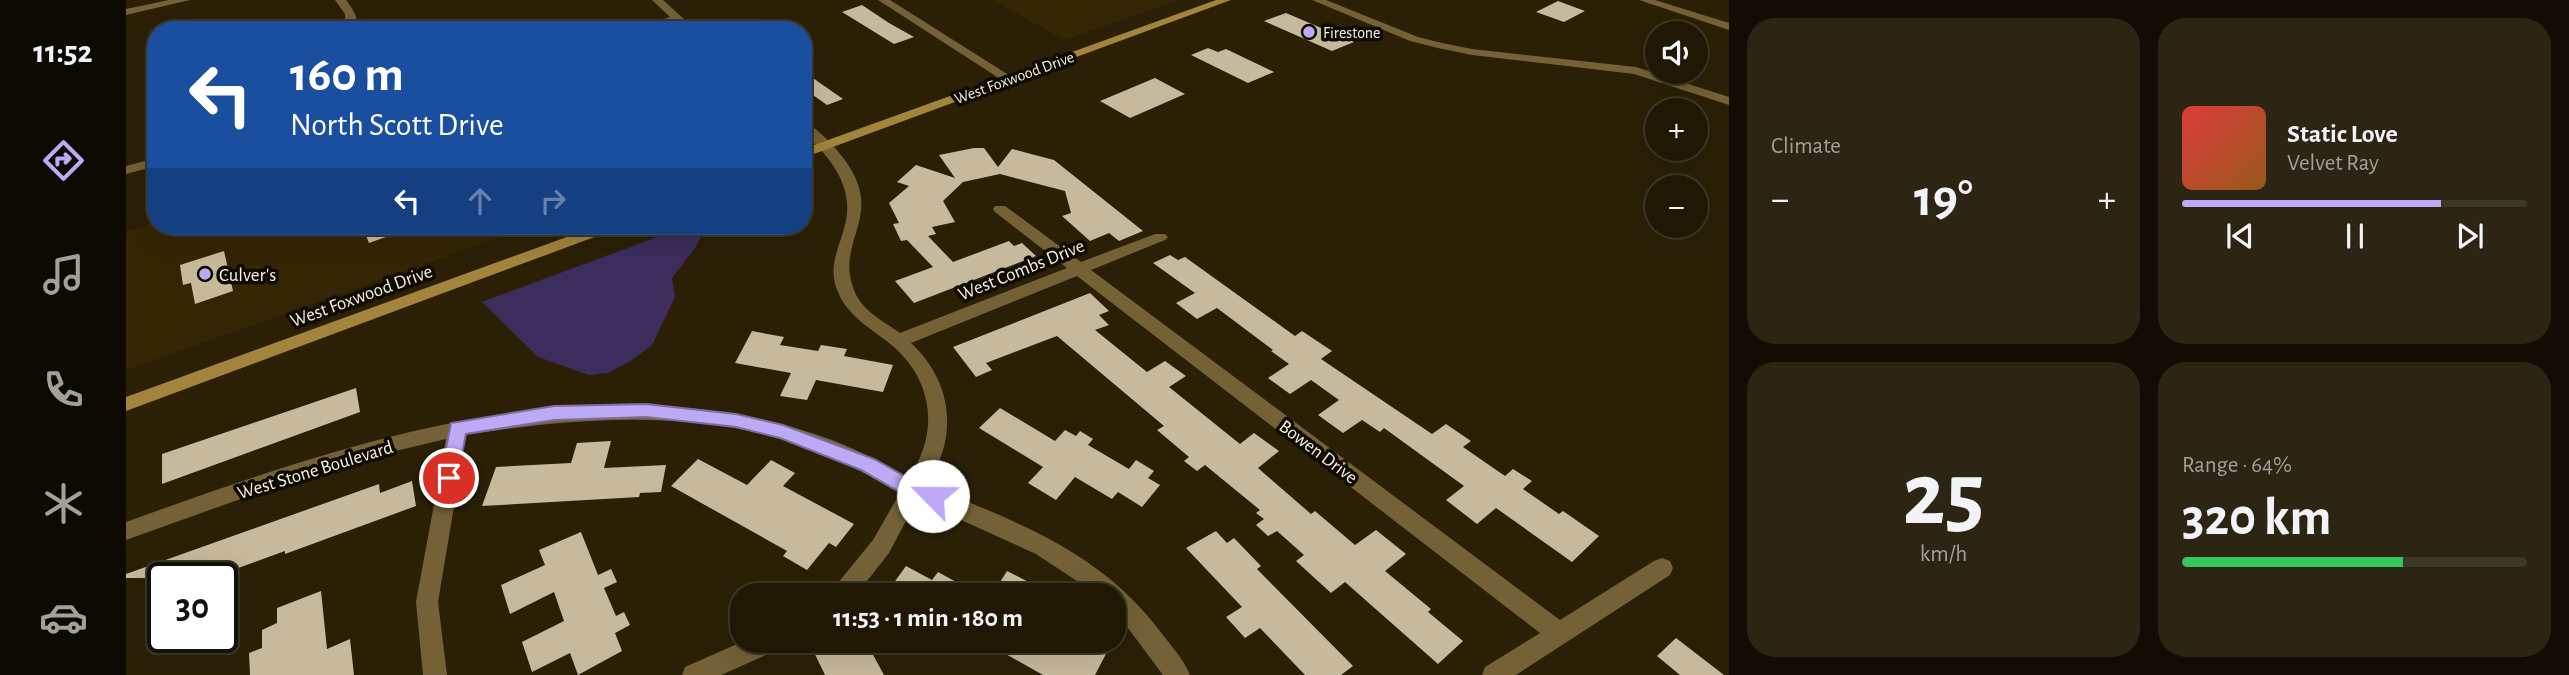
<!DOCTYPE html>
<html lang="en">
<head>
<meta charset="utf-8">
<style>
	body { margin:0; font-family:"Alegreya Sans",sans-serif; background:#2d2513; color:#f1f3f6; height:100vh; display:flex; flex-direction:column; font-size:26px; white-space:nowrap }
	* { box-sizing:border-box; margin:0 }
	p { font-size:23px; color:#a2a09a }
	.icon { flex:none; width:38px; height:38px; fill:none; stroke:currentColor; stroke-width:2; stroke-linecap:round; stroke-linejoin:round }
	.map { position:relative; flex:1; overflow:hidden }
	.side { display:flex; flex-direction:column; gap:18px; padding:18px; background:#120d02; width:840px }
	.side>* { flex:none }
	.hud { position:absolute; left:21px; top:21px; width:665px; height:214px; border-radius:28px; box-shadow:0 7px 28px #0002,0 0 0 2px #3d3726; background:#1a4fa0; color:#fff; overflow:hidden }
	.controls { position:absolute; left:1519px; top:21px; display:grid; gap:14px }
	.controls a { display:grid; place-items:center; width:63px; height:63px; border-radius:50%; background:#201804; box-shadow:0 7px 28px #0002,0 0 0 2px #3d3726; font-size:35px }
	.speed { position:absolute; left:21px; top:562px; display:flex; gap:14px; font-size:35px; font-weight:700; text-align:center }
	.speed>* { display:grid; place-content:center; width:91px; height:91px; border-radius:50%; background:#201804; box-shadow:0 7px 28px #0002,0 0 0 2px #3d3726; line-height:1 }
	.speed .limit { border:4px solid #111; border-radius:10px; background:#fff; color:#111 }
	.pin { position:absolute; display:grid; place-items:center; width:60px; height:60px; color:#fff; margin:-30px; border:4px solid #fff; border-radius:50%; box-shadow:0 2px 7px #0007 }
	.me { position:absolute; width:77px; margin:-38px; rotate:293deg; stroke-linejoin:round; filter:drop-shadow(0 0 5px #0008) }
	.turn { display:flex; align-items:center; gap:24px; height:147px; padding:0 28px; font-size:32px }
	.turn .icon { width:91px; height:91px; stroke-width:2.5 }
	.turn b { display:block; font-size:49px; line-height:60px }
	.lanes { display:flex; align-items:center; height:66px; padding:0 28px; background:#0003; justify-content:center; gap:35px; direction:ltr }
	.lanes .off { opacity:.35 }
	.big { font-size:52px; font-weight:600; line-height:1.1 }
	.side .card { flex:1; display:flex; flex-direction:column; justify-content:center; gap:10px; min-width:0; padding:0 24px; border-radius:28px; background:#2d2513 }
	.side .dial { align-items:center; gap:0 }
	.dial b { font-size:91px; line-height:1 }
	.song { display:flex; align-items:center; gap:21px }
	.cover { width:84px; height:84px; border-radius:10px; background:linear-gradient(135deg,hsl(0 70% 55%),hsl(30 70% 35%)) }
	.played { height:7px; border-radius:4px; background:linear-gradient(90deg,#bda9f5 75%,#3d3726 75%) }
	.keys { display:flex; justify-content:space-around; direction:ltr }
	.heat { display:flex; justify-content:space-between; align-items:center; font-size:38px; direction:ltr }
	.charge { height:10px; border-radius:5px; background:linear-gradient(90deg,#34c759 64%,#3d3726 0) }
	.side .tiles { flex:1; display:grid; gap:18px; grid-template-columns:repeat(2,1fr) }
	.trip { position:absolute; left:604px; top:583px; width:396px; height:70px; border-radius:28px; background:#201804; box-shadow:0 7px 28px #0002,0 0 0 2px #3d3726; font-weight:600; line-height:70px; text-align:center }
	main { display:flex; flex:1; min-height:0 }
	.menu { display:flex; flex-direction:column; width:126px; justify-content:space-around; align-items:center; background:#0d0a02; color:#a2a09a }
	.menu .icon { width:49px; height:49px }
	.menu .active { color:#bda9f5 }
	.menu b { font-size:32px; color:#f1f3f6 }
	.map>svg:first-child { display:block }
</style>
</head>
<body>
<main>
<nav class="menu">
<b>11:52</b>
<svg class="icon active" aria-label="directions" viewBox="0 0 24 24"><path d="M12 3l9 9-9 9-9-9zM9 14v-3h6M13 9l2 2-2 2"/></svg>
<svg class="icon" aria-label="music" viewBox="0 0 24 24"><path d="M9 18V5l10-2v13"/><circle cx="6" cy="18" r="3"/><circle cx="16" cy="16" r="3"/></svg>
<svg class="icon" aria-label="phone" viewBox="0 0 24 24"><path d="M5 4h4l2 5-3 2q2 4 5 5l2-3 5 2v4C11 20 4 13 5 4z"/></svg>
<svg class="icon" aria-label="climate" viewBox="0 0 24 24"><path d="M12 3v18M4 7l16 10M4 17L20 7"/></svg>
<svg class="icon" aria-label="car" viewBox="0 0 24 24"><path d="M5 17H2v-5l4-1 3-4h7l3 4 3 1v5h-3M9 17h6M6 11h13"/><circle cx="7" cy="17" r="2"/><circle cx="17" cy="17" r="2"/></svg>
</nav>
<div class="map">
<svg width="1603" height="675" viewBox="0 0 1603 675">
	<rect width="100%" height="100%" fill="#2b2006"/>
	<path fill="#342604" d="M 866,0 L 1053,0 L 939,40 Z
		M 30,222 L 30,226 L 374,226 L 381,235 L 0,370 L 0,231 Z"/>
	<path fill="#3c2d5d" d="M 566,229 L 576,235 L 569,248 L 546,278 L 549,297 L 526,345 L 506,360 L 482,373 L 463,375 L 412,357 L 356,302 L 550,230 Z"/>
	<path fill="#c7b99b" d="M 1432,1 L 1459,11 L 1438,22 L 1410,12 Z
		M 736,5 L 763,23 L 788,37 L 768,44 L 716,12 Z
		M 1160,13 L 1228,42 L 1206,51 L 1138,21 Z
		M 1082,48 L 1092,52 L 1100,49 L 1148,72 L 1122,83 L 1065,55 Z
		M 677,71 L 717,99 L 701,105 L 677,88 Z
		M 1029,78 L 1059,94 L 1004,118 L 974,101 Z
		M 848,148 L 858,148 L 872,167 L 886,149 L 928,160 L 1017,231 L 993,241 L 983,233 L 964,241 L 936,216 L 945,213 L 939,191 L 874,174 L 837,182 L 817,201 L 829,222 L 806,227 L 810,234 L 802,236 L 827,262 L 883,241 L 888,246 L 896,243 L 910,256 L 788,303 L 769,281 L 807,267 L 781,240 L 775,241 L 767,224 L 773,223 L 763,203 L 783,186 L 771,182 L 790,165 L 829,178 L 813,155 Z
		M 236,226 L 285,226 L 285,228 L 243,243 Z
		M 98,251 L 107,291 L 69,304 L 65,283 L 57,285 L 54,265 Z
		M 1044,255 L 1052,260 L 1059,257 L 1169,336 L 1176,331 L 1206,351 L 1195,359 L 1306,434 L 1320,424 L 1345,441 L 1337,447 L 1379,476 L 1387,469 L 1406,481 L 1397,489 L 1433,514 L 1437,511 L 1473,536 L 1446,562 L 1370,508 L 1351,524 L 1320,500 L 1338,486 L 1258,428 L 1254,432 L 1236,420 L 1217,433 L 1192,415 L 1213,400 L 1185,380 L 1164,394 L 1142,378 L 1163,364 L 1145,351 L 1147,350 L 1091,308 L 1071,319 L 1050,303 L 1069,293 L 1027,263 Z
		M 964,293 L 983,311 L 973,315 L 983,325 L 969,330 L 1021,372 L 1039,361 L 1060,376 L 1043,387 L 1114,444 L 1128,433 L 1153,451 L 1132,468 L 1185,514 L 1189,511 L 1229,545 L 1250,530 L 1280,554 L 1259,571 L 1305,609 L 1302,612 L 1337,641 L 1312,664 L 1219,582 L 1205,593 L 1170,561 L 1178,555 L 1151,531 L 1142,536 L 1130,525 L 1138,519 L 1130,513 L 1134,510 L 1079,465 L 1071,471 L 1058,461 L 1063,457 L 1031,430 L 1038,426 L 931,336 L 860,363 L 866,370 L 850,377 L 827,347 Z
		M 626,331 L 658,337 L 654,345 L 692,351 L 695,345 L 721,349 L 718,356 L 767,365 L 757,392 L 690,380 L 681,400 L 654,396 L 665,373 L 609,363 Z
		M 230,388 L 234,412 L 36,484 L 36,454 Z
		M 874,408 L 929,441 L 939,430 L 950,436 L 954,431 L 967,439 L 962,445 L 1003,469 L 1010,460 L 1028,471 L 1022,478 L 1034,485 L 1016,507 L 992,492 L 986,499 L 949,477 L 930,500 L 902,483 L 917,467 L 853,428 Z
		M 485,441 L 478,468 L 540,465 L 535,492 L 514,493 L 513,497 L 356,506 L 370,467 L 445,463 L 451,443 Z
		M 572,459 L 621,485 L 645,460 L 669,473 L 657,486 L 728,524 L 710,547 L 703,543 L 681,570 L 657,556 L 661,551 L 545,486 Z
		M 286,481 L 290,506 L 159,554 L 159,551 L 96,574 L 97,569 L 72,578 L 0,578 L 0,574 L 253,484 L 254,493 Z
		M 1090,531 L 1101,543 L 1108,538 L 1135,566 L 1131,569 L 1227,666 L 1215,675 L 1179,675 L 1134,628 L 1119,638 L 1100,617 L 1116,607 L 1060,548 Z
		M 455,532 L 472,575 L 485,569 L 491,582 L 478,588 L 490,616 L 498,612 L 504,625 L 489,633 L 496,651 L 452,675 L 444,653 L 406,672 L 396,642 L 438,621 L 428,592 L 384,614 L 375,585 L 419,565 L 413,550 Z
		M 780,566 L 806,580 L 812,572 L 854,595 L 759,595 Z
		M 881,571 L 928,595 L 866,595 Z
		M 195,591 L 201,649 L 224,639 L 228,675 L 124,675 L 123,653 L 136,648 L 136,630 L 151,623 L 151,608 Z
		M 1550,638 L 1598,675 L 1554,675 L 1531,656 Z
		M 682,640 L 739,640 L 758,675 L 699,675 Z
		M 855,640 L 959,640 L 981,652 L 969,675 L 917,675 Z"/>
	<g fill="none" stroke-linecap="round" stroke-linejoin="round">
		<path fill="#746136" fill-rule="evenodd" d="M 43,0 L 64,0 L 0,15 L 0,9 Z
			M 209,0 L 220,0 C 227,9 233,18 231,30 L 219,30 L 219,14 Z
			M 526,0 L 537,0 L 570,30 L 558,30 L 550,22 L 522,30 L 504,30 L 544,17 Z
			M 752,0 L 764,0 L 889,79 L 879,82 Z
			M 1513,0 L 1529,0 L 1603,23 L 1603,30 Z
			M 677,122 C 690,126 701,140 710,149 C 767,214 707,237 728,290 C 735,310 757,321 774,333 L 941,268 L 869,212 L 867,209 L 869,206 L 879,206 L 955,262 L 1029,234 L 1039,234 L 1042,237 L 1039,240 L 965,270 L 1434,620 L 1528,561 L 1536,558 L 1544,561 L 1547,568 L 1544,575 L 1390,675 L 1356,675 L 1359,667 L 1414,633 L 951,276 L 785,343 C 827,382 833,438 800,485 C 892,522 976,552 1037,635 C 1047,648 1058,660 1064,675 L 1037,675 L 987,608 L 987,595 L 972,595 L 910,554 L 791,500 L 763,553 L 734,590 L 728,595 L 702,595 L 747,540 L 774,493 C 747,479 722,462 693,451 C 580,408 457,416 340,435 L 312,602 L 321,675 L 297,675 L 290,602 L 320,439 L 240,458 L 159,483 L 0,540 L 0,522 C 222,442 472,354 706,440 C 733,450 757,464 782,478 C 813,436 808,383 769,348 C 749,330 723,319 712,292 C 701,267 713,249 719,225 C 729,187 704,156 677,133 Z
			M 30,158 L 30,166 L 0,174 L 0,166 Z
			M 620,640 L 660,640 L 656,648 L 595,675 L 556,675 L 559,667 Z"/>
		<path fill="#746136" fill-rule="evenodd" d="M 1186,0 L 1200,0 L 1292,37 L 1316,43 L 1346,49 L 1510,67 L 1603,97 L 1603,105 L 1508,74 L 1346,55 L 1312,48 L 1284,41 Z"/>
		<path fill="#a3843d" fill-rule="evenodd" d="M 1090,0 L 1105,0 L 677,158 L 677,149 Z
			M 471,226 L 493,226 L 490,229 L 0,411 L 0,397 Z"/>
	</g>
	<path fill="#bda9f5" stroke="#7b6e9f" stroke-width="2" d="M 520,404 L 610,414 L 657,425 L 748,459 L 793,484 L 813,491 L 816,496 L 813,502 L 807,504 L 779,495 L 735,470 L 654,438 L 610,427 L 520,417 L 428,420 L 340,434 L 330,483 L 323,485 L 316,483 L 314,478 L 325,423 L 428,406 Z"/>
	<g fill="#bda9f5" stroke="#0f0a02" stroke-width="2.5">
		<circle cx="1183" cy="32" r="7"/>
		<circle cx="79" cy="274" r="7"/>
	</g>
	<g text-anchor="middle" stroke-width="7" stroke-linejoin="round" paint-order="stroke">
		<g font-size="16" fill="#f8f1e2" stroke="#0f0a02" text-anchor="start">
			<text x="1197" y="38">Firestone</text>
		</g>
		<g font-size="16" fill="#f8f1e2" stroke="#0f0a02">
			<text transform="translate(888 77) rotate(-20)" y="6">West Foxwood Drive</text>
		</g>
		<g font-size="19" fill="#f8f1e2" stroke="#0f0a02">
			<text transform="translate(895 269) rotate(-22)" y="7">West Combs Drive</text>
			<text transform="translate(235 295) rotate(-20)" y="7">West Foxwood Drive</text>
			<text transform="translate(1193 451) rotate(37)" y="7">Bowen Drive</text>
			<text transform="translate(189 469) rotate(-17)" y="7">West Stone Boulevard</text>
		</g>
		<g font-size="19" fill="#f8f1e2" stroke="#0f0a02" text-anchor="start">
			<text x="93" y="281">Culver's</text>
		</g>
	</g>
</svg>
<div class="controls">
<a><svg class="icon" aria-label="sound" viewBox="0 0 24 24"><path d="M4 9h4l5-4v14l-5-4H4zM17 9q2 3 0 6"/></svg></a>
<a>+</a>
<a>−</a>
</div>
<div class="speed"><div class="limit">30</div></div>
<div class="pin" style="left:323px;top:478px;background:#d93025"><svg class="icon" aria-label="arrive" viewBox="0 0 24 24"><path d="M6 21V4h12l-3 4 3 4H6"/></svg></div>
<svg class="me" style="left:807px;top:496px" viewBox="-20 -20 40 40"><circle r="19" fill="#fff"/><path d="M0-13L10 11 0 6-10 11z" fill="#bda9f5"/></svg>
<div class="trip">11:53 · 1 min · 180 m</div>
<div class="hud">
<div class="turn"><svg class="icon" aria-label="left" viewBox="0 0 24 24"><path d="M17 20v-9H6M10 6l-5 5 5 5"/></svg><div><b>160 m</b>North Scott Drive</div></div>
<div class="lanes"><svg class="icon" aria-label="left" viewBox="0 0 24 24"><path d="M17 20v-9H6M10 6l-5 5 5 5"/></svg><svg class="icon off" aria-label="ahead" viewBox="0 0 24 24"><path d="M12 20V5M6 11l6-6 6 6"/></svg><svg class="icon off" aria-label="right" viewBox="0 0 24 24"><path d="M7 20v-9h11M14 6l5 5-5 5"/></svg></div>
</div>
</div>
<section class="side">
<div class="tiles">
<div class="card"><p>Climate</p>
<div class="heat"><a>−</a><b class="big">19°</b><a>+</a></div>
</div>
<div class="card">
<div class="song"><i class="cover"></i><div><b>Static Love</b><p>Velvet Ray</p></div></div>
<div class="played"></div>
<div class="keys"><svg class="icon" aria-label="previous" viewBox="0 0 24 24"><path d="M18 5L8 12l10 7zM5 5v14"/></svg><svg class="icon" aria-label="pause" viewBox="0 0 24 24"><path d="M8 5v14M16 5v14"/></svg><svg class="icon" aria-label="next" viewBox="0 0 24 24"><path d="M6 5l10 7-10 7zM19 5v14"/></svg></div>
</div>
<div class="card dial"><b>25</b><p>km/h</p></div>
<div class="card"><p>Range · 64%</p><b class="big">320 km</b><div class="charge"></div></div>
</div>
</section>
</main>
</body>
</html>
